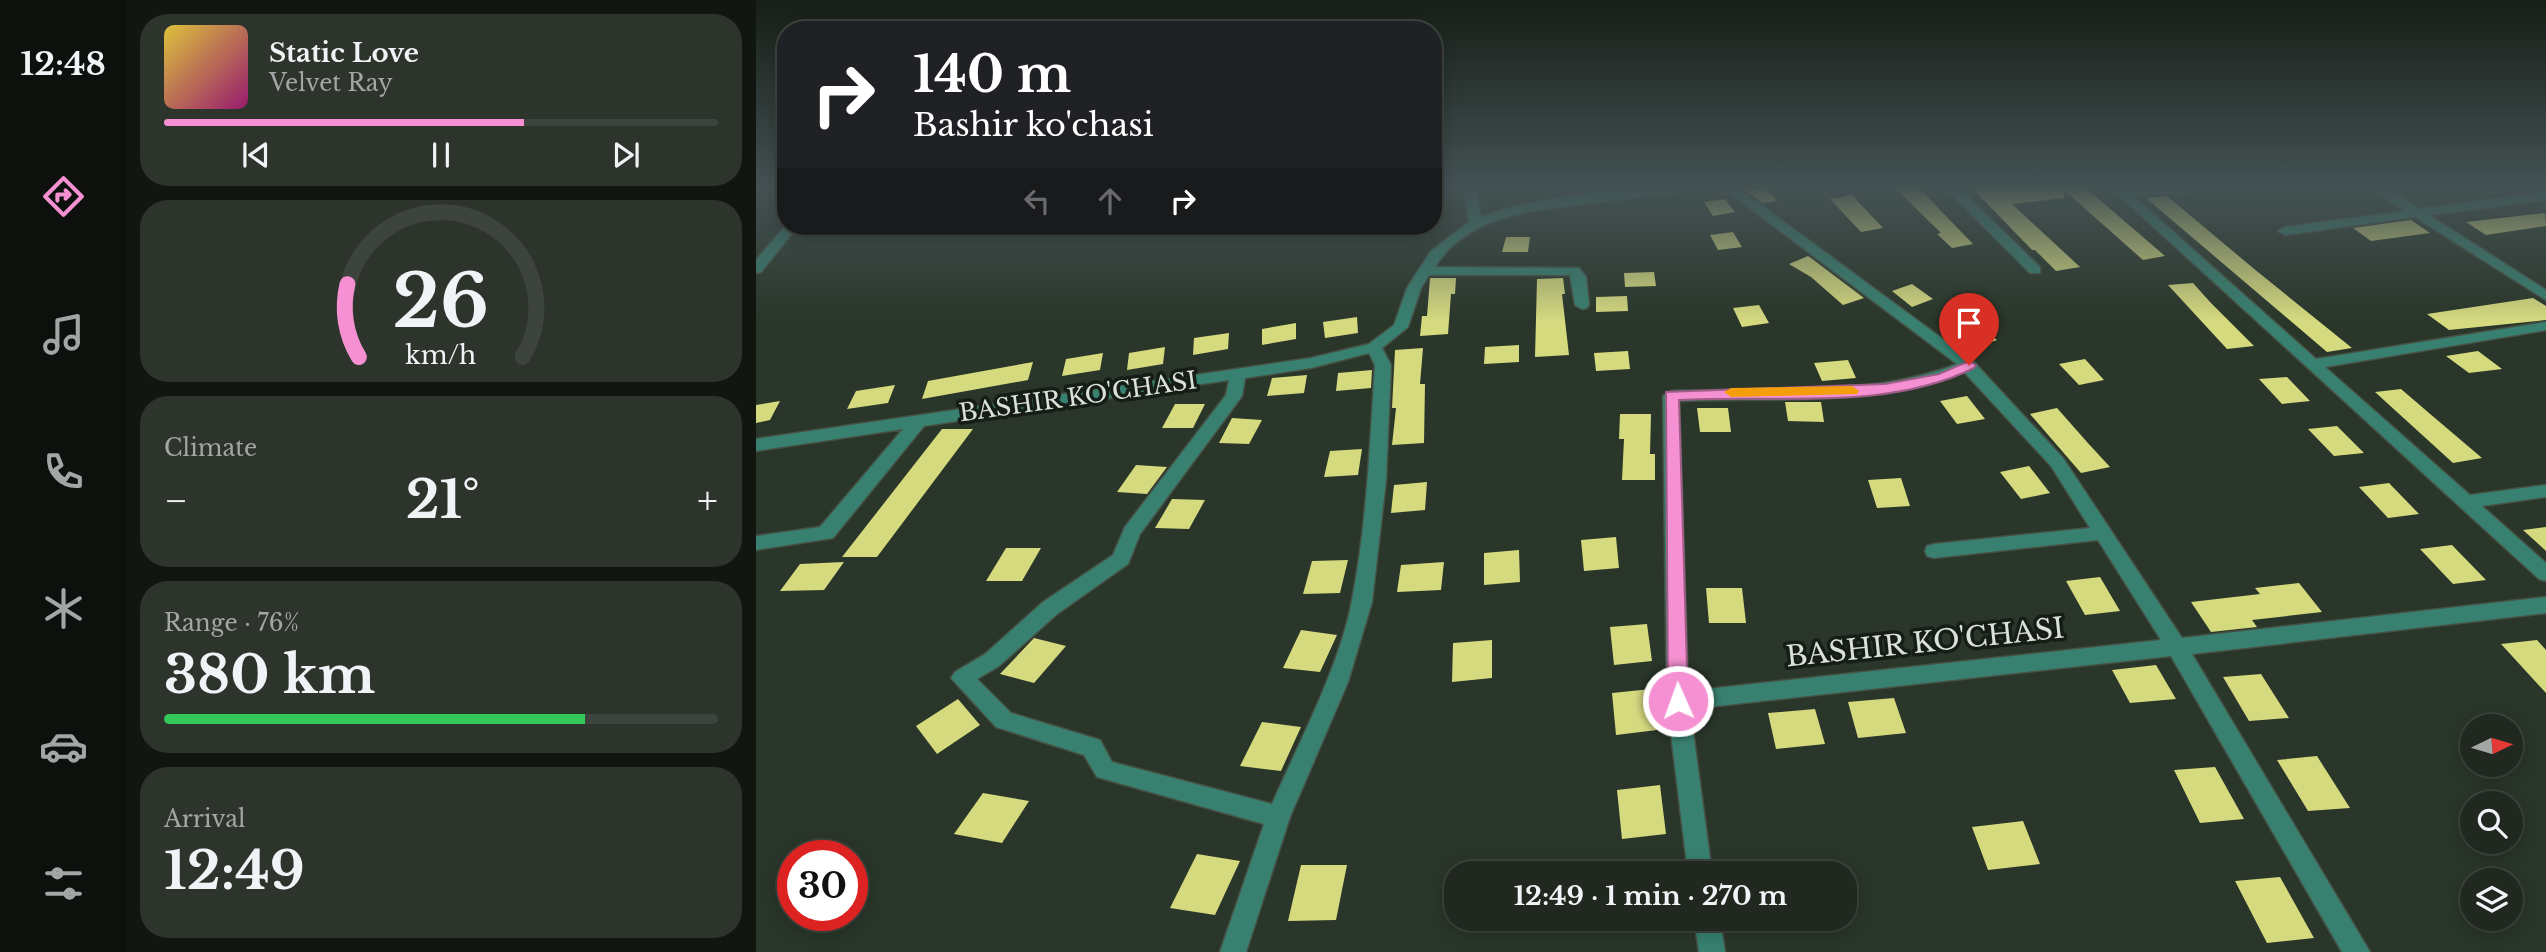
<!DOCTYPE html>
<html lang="en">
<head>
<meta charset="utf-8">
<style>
	body { margin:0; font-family:"Libre Baskerville",serif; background:#2d342c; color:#f1f3f6; height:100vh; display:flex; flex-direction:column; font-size:26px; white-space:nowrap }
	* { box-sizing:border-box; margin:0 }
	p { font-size:23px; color:#a2a6a4 }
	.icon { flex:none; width:38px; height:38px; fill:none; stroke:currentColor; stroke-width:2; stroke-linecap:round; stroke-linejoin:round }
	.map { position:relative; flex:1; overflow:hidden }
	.panel { display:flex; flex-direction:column; gap:14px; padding:14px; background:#121611; width:630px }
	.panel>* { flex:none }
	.hud { position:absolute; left:21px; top:21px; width:665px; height:214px; border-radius:28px; box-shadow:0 4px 18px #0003,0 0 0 2px #3d443d; background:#202124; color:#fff; overflow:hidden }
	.needle { width:46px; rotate:85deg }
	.controls { position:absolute; left:1704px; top:714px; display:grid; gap:14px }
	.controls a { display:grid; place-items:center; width:63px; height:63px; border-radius:50%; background:#20281f; box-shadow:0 4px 18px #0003,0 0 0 2px #3d443d; font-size:35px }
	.speed { position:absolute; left:21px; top:840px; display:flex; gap:14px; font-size:35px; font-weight:700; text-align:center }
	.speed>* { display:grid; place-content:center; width:91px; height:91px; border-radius:50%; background:#20281f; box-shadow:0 4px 18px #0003,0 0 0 2px #3d443d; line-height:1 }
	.speed .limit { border:10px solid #d22; background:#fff; color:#111 }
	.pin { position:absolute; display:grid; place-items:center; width:60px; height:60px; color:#fff; margin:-72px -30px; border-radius:50% 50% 50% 0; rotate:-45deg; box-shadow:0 0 7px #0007 }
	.pin .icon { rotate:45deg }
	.me { position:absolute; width:77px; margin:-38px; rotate:358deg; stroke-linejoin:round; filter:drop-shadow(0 0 5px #0008) }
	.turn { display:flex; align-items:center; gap:24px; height:147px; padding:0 21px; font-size:32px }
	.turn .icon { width:91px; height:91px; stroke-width:2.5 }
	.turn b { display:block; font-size:49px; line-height:60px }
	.lanes { display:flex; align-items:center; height:66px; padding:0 21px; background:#0003; justify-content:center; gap:35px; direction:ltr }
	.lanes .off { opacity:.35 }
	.big { font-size:52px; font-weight:700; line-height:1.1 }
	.panel .card { flex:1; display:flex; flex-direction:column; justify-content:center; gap:10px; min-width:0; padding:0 24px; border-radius:28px; background:#2d342c }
	.panel .dial { align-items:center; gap:0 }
	.dial svg { height:182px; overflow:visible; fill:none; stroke:#3d443d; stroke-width:7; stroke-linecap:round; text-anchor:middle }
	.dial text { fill:#f1f3f6; stroke:none }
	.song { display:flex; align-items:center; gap:21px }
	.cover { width:84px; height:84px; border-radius:10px; background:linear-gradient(135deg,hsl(50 70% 55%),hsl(320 70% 35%)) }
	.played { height:7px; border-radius:4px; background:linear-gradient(90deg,#f591d2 65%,#3d443d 65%) }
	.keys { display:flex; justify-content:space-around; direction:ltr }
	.heat { display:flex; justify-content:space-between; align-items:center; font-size:38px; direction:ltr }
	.charge { height:10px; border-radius:5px; background:linear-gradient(90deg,#34c759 76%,#3d443d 0) }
	.trip { position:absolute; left:688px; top:861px; width:413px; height:70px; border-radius:28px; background:#20281f; box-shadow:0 4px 18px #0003,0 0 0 2px #3d443d; font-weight:700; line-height:70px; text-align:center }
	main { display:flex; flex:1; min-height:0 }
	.dock { display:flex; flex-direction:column; width:126px; justify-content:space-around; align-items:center; background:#0d100c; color:#a2a6a4 }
	.dock .icon { width:49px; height:49px }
	.dock .on { color:#f591d2 }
	.dock b { font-size:32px; color:#f1f3f6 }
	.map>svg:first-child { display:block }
</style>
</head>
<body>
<main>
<nav class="dock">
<b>12:48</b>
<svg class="icon on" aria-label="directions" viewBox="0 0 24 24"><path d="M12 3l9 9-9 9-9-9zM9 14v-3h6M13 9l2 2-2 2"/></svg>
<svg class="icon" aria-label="music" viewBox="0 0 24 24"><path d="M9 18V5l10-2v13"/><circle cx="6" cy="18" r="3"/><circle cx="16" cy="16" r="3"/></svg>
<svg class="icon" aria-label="phone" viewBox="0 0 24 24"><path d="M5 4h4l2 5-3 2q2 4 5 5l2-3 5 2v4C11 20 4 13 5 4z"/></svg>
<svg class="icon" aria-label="climate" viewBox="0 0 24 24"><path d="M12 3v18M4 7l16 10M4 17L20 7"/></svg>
<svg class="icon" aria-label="car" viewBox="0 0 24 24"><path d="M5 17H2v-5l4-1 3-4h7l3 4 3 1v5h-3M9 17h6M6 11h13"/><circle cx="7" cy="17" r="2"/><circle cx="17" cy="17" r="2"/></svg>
<svg class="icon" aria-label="filters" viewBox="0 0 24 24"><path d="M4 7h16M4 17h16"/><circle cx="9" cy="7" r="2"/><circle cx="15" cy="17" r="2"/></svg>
</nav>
<section class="panel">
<div class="card">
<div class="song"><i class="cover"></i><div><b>Static Love</b><p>Velvet Ray</p></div></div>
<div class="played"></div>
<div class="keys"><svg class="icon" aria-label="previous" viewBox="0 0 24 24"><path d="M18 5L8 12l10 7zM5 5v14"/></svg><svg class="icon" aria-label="pause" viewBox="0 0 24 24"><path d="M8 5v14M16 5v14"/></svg><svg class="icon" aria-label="next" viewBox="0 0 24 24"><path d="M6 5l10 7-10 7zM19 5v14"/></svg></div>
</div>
<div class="card dial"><svg viewBox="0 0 100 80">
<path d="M14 69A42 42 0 1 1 86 69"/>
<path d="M14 69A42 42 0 0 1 9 37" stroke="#f591d2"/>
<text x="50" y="56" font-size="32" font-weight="700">26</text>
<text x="50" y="72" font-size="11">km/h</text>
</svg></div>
<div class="card"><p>Climate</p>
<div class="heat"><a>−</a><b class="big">21°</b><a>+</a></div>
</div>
<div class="card"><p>Range · 76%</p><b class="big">380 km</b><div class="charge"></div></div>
<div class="card"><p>Arrival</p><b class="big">12:49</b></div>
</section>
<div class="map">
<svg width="1790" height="952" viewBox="0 0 1790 952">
	<rect width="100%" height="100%" fill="#2a3629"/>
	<path fill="#d6da7f" d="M 1005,188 L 1011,188 L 1021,201 L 1007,203 L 990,191 Z
		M 1139,188 L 1163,188 L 1217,244 L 1196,248 L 1181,234 L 1185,233 Z
		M 1216,188 L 1330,188 L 1409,256 L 1387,260 L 1308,190 L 1308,198 L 1256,204 L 1324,267 L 1300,271 L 1279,250 L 1276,250 Z
		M 1096,195 L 1127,228 L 1105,232 L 1074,199 Z
		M 1411,196 L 1497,268 L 1596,348 L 1571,352 L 1390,198 Z
		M 969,199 L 979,212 L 957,216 L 948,202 Z
		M 1789,213 L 1790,226 L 1730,235 L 1710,222 Z
		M 1655,220 L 1674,233 L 1615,241 L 1597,228 Z
		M 977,232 L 986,247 L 962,250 L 954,235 Z
		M 750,237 L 774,237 L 772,252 L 746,252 Z
		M 1052,256 L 1055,258 L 1108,298 L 1087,305 L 1055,277 L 1033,264 Z
		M 898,272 L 900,286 L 869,287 L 868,273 Z
		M 674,278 L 700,278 L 699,294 L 695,294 L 692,334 L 664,336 L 666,316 L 671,316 Z
		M 807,278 L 809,294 L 806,294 L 813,355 L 779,357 L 781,279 Z
		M 1437,283 L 1454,302 L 1498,346 L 1471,349 L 1412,285 Z
		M 1156,284 L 1177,299 L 1156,307 L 1136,291 Z
		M 871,296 L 872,311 L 840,312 L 840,297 Z
		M 1777,298 L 1790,306 L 1790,320 L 1693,330 L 1671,314 Z
		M 1003,305 L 1013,323 L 986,327 L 977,308 Z
		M 601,317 L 602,333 L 569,338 L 567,322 Z
		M 540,323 L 540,339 L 506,345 L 506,329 Z
		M 1218,323 L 1241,340 L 1219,348 L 1197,331 Z
		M 473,333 L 472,349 L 437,355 L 438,338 Z
		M 763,345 L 763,362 L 728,364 L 729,347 Z
		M 409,347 L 407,364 L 371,370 L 373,353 Z
		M 667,348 L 664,384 L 669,384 L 668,443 L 636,445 L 640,408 L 636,408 L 639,350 Z
		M 872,351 L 874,369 L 840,371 L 838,353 Z
		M 1722,351 L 1746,369 L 1713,373 L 1690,356 Z
		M 347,353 L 344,370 L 306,376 L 310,359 Z
		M 1329,359 L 1348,380 L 1323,385 L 1303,364 Z
		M 1092,360 L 1100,378 L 1066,381 L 1058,363 Z
		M 277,362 L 272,380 L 166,399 L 172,381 Z
		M 616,370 L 615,388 L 580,391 L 582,373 Z
		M 551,375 L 548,393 L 511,396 L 516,378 Z
		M 1531,377 L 1554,401 L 1526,404 L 1503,379 Z
		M 139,385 L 132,403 L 91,409 L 100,391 Z
		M 1645,389 L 1673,413 L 1726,458 L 1697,463 L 1619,392 Z
		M 1211,396 L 1229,419 L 1201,424 L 1184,401 Z
		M 24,401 L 14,420 L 0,423 L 0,405 Z
		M 1029,402 L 1065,402 L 1068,422 L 1032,421 Z
		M 419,404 L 449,404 L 437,428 L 406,428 Z
		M 941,408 L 972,408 L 975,432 L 944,432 Z
		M 1301,408 L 1331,442 L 1354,467 L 1325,473 L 1274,414 Z
		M 864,414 L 895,414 L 894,454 L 899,454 L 899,480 L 866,480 L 868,439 L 863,439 Z
		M 476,418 L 506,420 L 493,444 L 463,443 Z
		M 1581,426 L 1608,453 L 1578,456 L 1552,429 Z
		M 186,429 L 217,429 L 121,557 L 86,557 Z
		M 606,449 L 602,475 L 568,477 L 574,451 Z
		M 380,465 L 411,467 L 391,494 L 361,492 Z
		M 1273,466 L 1294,493 L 1265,499 L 1244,472 Z
		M 1145,478 L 1154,506 L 1121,508 L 1112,480 Z
		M 671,482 L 669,510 L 635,513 L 638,485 Z
		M 1633,483 L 1663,514 L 1632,518 L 1603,487 Z
		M 416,499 L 449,500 L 433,529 L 399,528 Z
		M 1790,527 L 1790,551 L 1767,530 Z
		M 860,537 L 863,568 L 828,571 L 825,540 Z
		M 1696,545 L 1730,580 L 1697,584 L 1664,549 Z
		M 250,548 L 285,548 L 266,581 L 230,581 Z
		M 763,550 L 764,582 L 728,585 L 728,553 Z
		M 592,560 L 584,593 L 547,594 L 556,561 Z
		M 88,562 L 68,590 L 24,591 L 44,564 Z
		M 688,562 L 685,590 L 641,592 L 645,565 Z
		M 1344,577 L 1364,611 L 1329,615 L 1310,581 Z
		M 1543,583 L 1566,612 L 1496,620 L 1501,627 L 1455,632 L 1435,602 L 1504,594 L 1499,588 Z
		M 950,588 L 986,588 L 990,623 L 953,623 Z
		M 891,624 L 896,661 L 858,665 L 854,627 Z
		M 545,630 L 581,635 L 564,672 L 527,668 Z
		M 278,638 L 310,646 L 278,683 L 244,674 Z
		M 736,640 L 736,678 L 696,682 L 697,643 Z
		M 1781,640 L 1790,650 L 1790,693 L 1745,644 Z
		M 1400,665 L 1420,699 L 1374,703 L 1356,670 Z
		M 1505,674 L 1533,718 L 1493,721 L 1467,677 Z
		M 895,689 L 901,730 L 860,735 L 856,693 Z
		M 1138,698 L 1150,733 L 1102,738 L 1092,702 Z
		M 202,699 L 224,725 L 181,754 L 160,726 Z
		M 1059,709 L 1069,744 L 1020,749 L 1012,713 Z
		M 506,722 L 545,727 L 525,771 L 484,766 Z
		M 1561,756 L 1594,808 L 1552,811 L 1521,760 Z
		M 1459,767 L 1488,819 L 1444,823 L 1418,770 Z
		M 904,785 L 910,834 L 866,839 L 861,790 Z
		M 227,793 L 273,801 L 246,843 L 198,834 Z
		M 1267,821 L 1284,864 L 1232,870 L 1216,827 Z
		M 441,854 L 484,861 L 459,915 L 414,908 Z
		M 545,865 L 591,865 L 580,920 L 532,921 Z
		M 1524,877 L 1558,938 L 1511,943 L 1479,881 Z"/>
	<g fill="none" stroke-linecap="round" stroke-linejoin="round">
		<defs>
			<path id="minor" d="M 708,188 L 720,188 L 725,217 C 782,196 865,188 926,188 L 920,192 C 889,196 859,200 828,204 C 774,211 711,216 679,267 L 823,268 L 830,277 L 833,305 L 831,308 L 826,309 L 819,305 L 814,275 L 673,275 L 665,288 L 652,327 L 626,348 L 635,365 L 630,480 L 616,602 L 592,682 L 534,817 L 490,952 L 464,952 L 508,824 L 341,777 L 328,755 L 240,727 L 195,678 L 199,672 L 229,654 L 287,602 L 357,555 L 369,527 L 470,395 L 473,380 L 168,426 L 77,538 L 0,550 L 0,536 L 64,527 L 147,429 L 0,451 L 0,439 L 555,358 L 613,344 L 638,325 L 651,288 L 675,251 L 713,222 ZM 613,353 L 619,365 C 614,443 611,523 596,600 C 584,666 543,742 516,804 L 356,762 L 344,740 L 255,713 L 221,679 L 243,666 L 301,614 L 372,564 L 384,534 L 486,396 L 489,378 L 555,368 Z
				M 967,188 L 982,188 L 1218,362 L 1307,458 L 1426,638 L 1790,597 L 1790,613 L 1436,654 L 1614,952 L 1586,952 L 1415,656 L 934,709 L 956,873 L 932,873 L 911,701 L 907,396 L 915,391 C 1010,387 1110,399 1201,364 ZM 1208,372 L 1295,466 L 1334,528 L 1178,544 L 1171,546 L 1169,551 L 1171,556 L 1178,558 L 1342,540 L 1405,640 L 932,691 L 923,401 C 1019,397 1118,408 1208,372 Z
				M 1189,188 L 1203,188 L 1284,267 L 1284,273 L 1274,273 Z
				M 1355,188 L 1440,188 L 1434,192 L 1376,195 L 1560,359 L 1790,322 L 1790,330 L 1569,367 L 1714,495 L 1790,485 L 1790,497 L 1726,506 L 1790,563 L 1790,581 L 1783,579 Z
				M 1616,188 L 1631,188 L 1664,209 L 1790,192 L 1790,200 L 1673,215 L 1790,290 L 1790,300 L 1659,217 L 1529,235 L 1522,231 L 1529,227 L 1649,211 Z
				M 30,225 L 42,226 L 5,272 L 0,273 L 0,260 Z
				M 938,919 L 964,919 L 969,952 L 943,952 Z"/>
		</defs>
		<use href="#minor" stroke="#465145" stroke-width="3"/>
		<use href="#minor" fill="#388170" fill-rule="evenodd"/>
	</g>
	<linearGradient id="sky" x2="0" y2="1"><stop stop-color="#171e17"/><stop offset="0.58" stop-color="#445254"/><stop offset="1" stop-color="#445254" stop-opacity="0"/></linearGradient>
	<rect width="1790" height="322" fill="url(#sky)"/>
	<path fill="#f591d2" stroke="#9f5e88" stroke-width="2" d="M 1213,361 L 1220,365 L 1218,368 C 1129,412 1019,394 923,400 L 932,701 L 929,707 L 922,709 L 915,707 L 912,701 L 910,392 L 1129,384 L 1183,374 Z"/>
	<path fill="#f59e0b" d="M 1096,386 L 1103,391 L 1101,394 L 975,397 L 968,392 L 975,388 Z"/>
	<g text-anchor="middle" stroke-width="7" stroke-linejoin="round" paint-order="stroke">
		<g font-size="24" fill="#dae1d9" stroke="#161c16">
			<text transform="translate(322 397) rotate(-8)" y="8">BASHIR KO'CHASI</text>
		</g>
		<g font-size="28" fill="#dae1d9" stroke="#161c16">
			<text transform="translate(1169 642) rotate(-6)" y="10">BASHIR KO'CHASI</text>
		</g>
	</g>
</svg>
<div class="controls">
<a><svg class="needle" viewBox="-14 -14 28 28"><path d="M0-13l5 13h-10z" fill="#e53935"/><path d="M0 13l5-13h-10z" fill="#a2a6a4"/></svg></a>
<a><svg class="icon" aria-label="search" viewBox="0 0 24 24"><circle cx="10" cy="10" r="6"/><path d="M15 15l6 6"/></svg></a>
<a><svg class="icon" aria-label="layers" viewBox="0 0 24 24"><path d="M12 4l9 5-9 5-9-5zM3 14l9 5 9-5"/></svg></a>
</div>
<div class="speed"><div class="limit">30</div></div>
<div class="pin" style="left:1213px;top:365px;background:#d93025"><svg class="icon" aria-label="arrive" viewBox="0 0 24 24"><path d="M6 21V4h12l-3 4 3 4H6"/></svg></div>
<svg class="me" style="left:922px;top:701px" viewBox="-20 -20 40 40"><circle r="17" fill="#f591d2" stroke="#fff" stroke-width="3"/><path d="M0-11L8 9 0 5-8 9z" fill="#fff"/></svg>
<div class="trip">12:49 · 1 min · 270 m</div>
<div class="hud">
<div class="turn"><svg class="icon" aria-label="right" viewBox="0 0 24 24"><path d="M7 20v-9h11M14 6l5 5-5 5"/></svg><div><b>140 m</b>Bashir ko'chasi</div></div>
<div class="lanes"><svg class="icon off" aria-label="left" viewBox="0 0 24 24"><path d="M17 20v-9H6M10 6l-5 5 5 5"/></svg><svg class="icon off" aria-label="ahead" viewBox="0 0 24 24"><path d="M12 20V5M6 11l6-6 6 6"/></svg><svg class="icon" aria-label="right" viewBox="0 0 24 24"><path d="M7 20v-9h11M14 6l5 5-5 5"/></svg></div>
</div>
</div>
</main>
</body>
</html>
